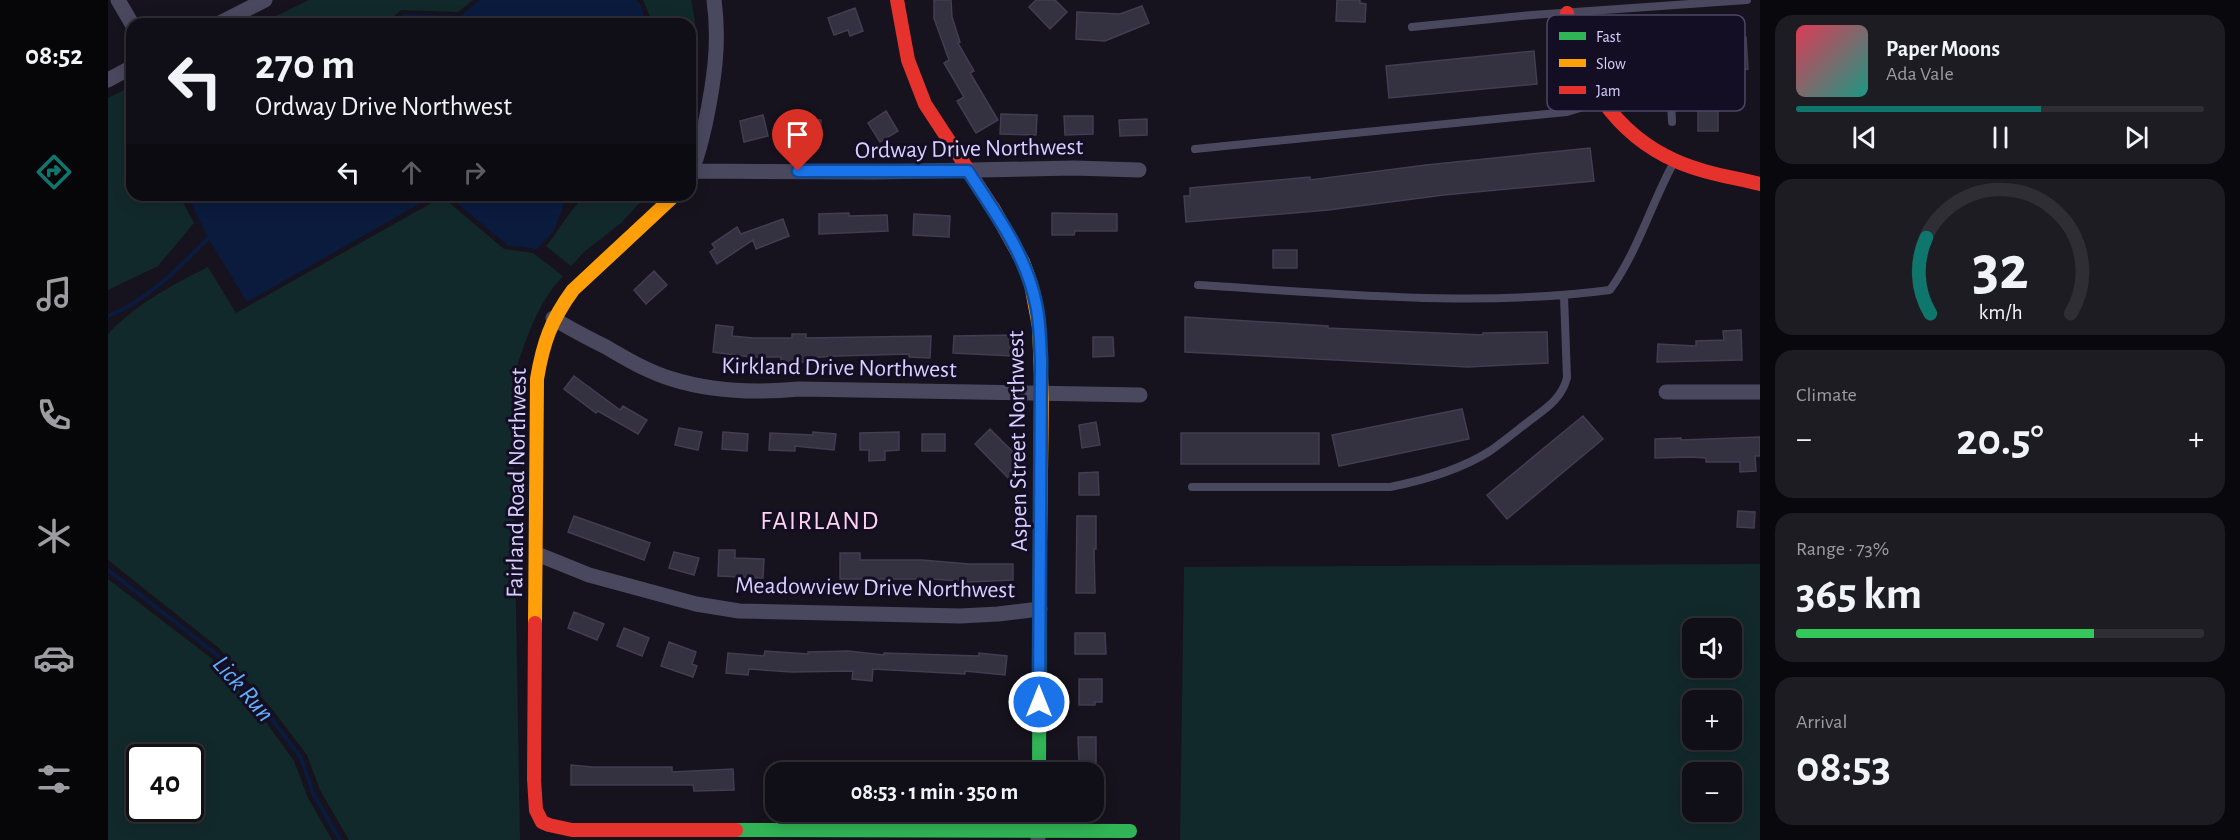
<!DOCTYPE html>
<html lang="en">
<head>
<meta charset="utf-8">
<style>
	body { margin:0; font-family:"Alegreya Sans",sans-serif; background:#1e1c23; color:#f1f3f6; height:100vh; display:flex; flex-direction:column; font-size:22px; white-space:nowrap }
	* { box-sizing:border-box; margin:0 }
	p { font-size:20px; color:#9c9ca1 }
	.icon { flex:none; width:33px; height:33px; fill:none; stroke:currentColor; stroke-width:2; stroke-linecap:round; stroke-linejoin:round }
	.map { position:relative; flex:1; overflow:hidden }
	.details { display:flex; flex-direction:column; gap:15px; padding:15px; background:#09080c; width:480px }
	.details>* { flex:none }
	.guide { position:absolute; left:18px; top:18px; width:570px; height:183px; border-radius:18px; box-shadow:0 3px 15px #0003,0 0 0 2px #302e35; background:#100e16; color:#f1f3f6; overflow:hidden }
	.buttons { position:absolute; left:1574px; top:618px; display:grid; gap:12px }
	.buttons a { display:grid; place-items:center; width:60px; height:60px; border-radius:12px; background:#100e16; box-shadow:0 3px 15px #0003,0 0 0 2px #302e35; font-size:30px }
	.speed { position:absolute; left:18px; top:744px; display:flex; gap:12px; font-size:30px; font-weight:700; text-align:center }
	.speed>* { display:grid; place-content:center; width:78px; height:78px; border-radius:50%; background:#100e16; box-shadow:0 3px 15px #0003,0 0 0 2px #302e35; line-height:1 }
	.speed .limit { border:3px solid #111; border-radius:9px; background:#fff; color:#111 }
	.pin { position:absolute; display:grid; place-items:center; width:51px; height:51px; color:#fff; margin:-62px -26px; border-radius:50% 50% 50% 0; rotate:-45deg; box-shadow:0 0 6px #0007 }
	.pin .icon { rotate:45deg }
	.me { position:absolute; width:66px; margin:-33px; rotate:0deg; stroke-linejoin:round; filter:drop-shadow(0 0 4px #0008) }
	.turn { display:flex; align-items:center; gap:21px; height:126px; padding:0 30px; font-size:27px }
	.turn .icon { width:78px; height:78px; stroke-width:2.5 }
	.turn b { display:block; font-size:42px; line-height:51px }
	.lanes { display:flex; align-items:center; height:57px; padding:0 30px; background:#0003; justify-content:center; gap:30px; direction:ltr }
	.lanes .off { opacity:.35 }
	.big { font-size:45px; font-weight:700; line-height:1.1 }
	.details .widget { flex:1; display:flex; flex-direction:column; justify-content:center; gap:9px; min-width:0; padding:0 21px; border-radius:18px; background:#1e1c23 }
	.details .dial { align-items:center; gap:0 }
	.dial svg { height:156px; overflow:visible; fill:none; stroke:#302e35; stroke-width:7; stroke-linecap:round; text-anchor:middle }
	.dial text { fill:#f1f3f6; stroke:none }
	.song { display:flex; align-items:center; gap:18px }
	.cover { width:72px; height:72px; border-radius:9px; background:linear-gradient(135deg,hsl(350 70% 55%),hsl(170 70% 35%)) }
	.played { height:6px; border-radius:3px; background:linear-gradient(90deg,#0f766e 60%,#302e35 60%) }
	.keys { display:flex; justify-content:space-around; direction:ltr }
	.heat { display:flex; justify-content:space-between; align-items:center; font-size:33px; direction:ltr }
	.charge { height:9px; border-radius:4px; background:linear-gradient(90deg,#34c759 73%,#302e35 0) }
	.trip { position:absolute; left:657px; top:762px; width:339px; height:60px; border-radius:18px; background:#100e16; box-shadow:0 3px 15px #0003,0 0 0 2px #302e35; font-weight:700; line-height:60px; text-align:center }
	main { display:flex; flex:1; min-height:0 }
	.tab-bar { display:flex; flex-direction:column; width:108px; justify-content:space-around; align-items:center; background:#060609; color:#9c9ca1 }
	.tab-bar .icon { width:42px; height:42px }
	.tab-bar .active { color:#0f766e }
	.tab-bar b { font-size:27px; color:#f1f3f6 }
	.map>svg:first-child { display:block }
</style>
</head>
<body>
<main>
<nav class="tab-bar">
<b>08:52</b>
<svg class="icon active" aria-label="directions" viewBox="0 0 24 24"><path d="M12 3l9 9-9 9-9-9zM9 14v-3h6M13 9l2 2-2 2"/></svg>
<svg class="icon" aria-label="music" viewBox="0 0 24 24"><path d="M9 18V5l10-2v13"/><circle cx="6" cy="18" r="3"/><circle cx="16" cy="16" r="3"/></svg>
<svg class="icon" aria-label="phone" viewBox="0 0 24 24"><path d="M5 4h4l2 5-3 2q2 4 5 5l2-3 5 2v4C11 20 4 13 5 4z"/></svg>
<svg class="icon" aria-label="climate" viewBox="0 0 24 24"><path d="M12 3v18M4 7l16 10M4 17L20 7"/></svg>
<svg class="icon" aria-label="car" viewBox="0 0 24 24"><path d="M5 17H2v-5l4-1 3-4h7l3 4 3 1v5h-3M9 17h6M6 11h13"/><circle cx="7" cy="17" r="2"/><circle cx="17" cy="17" r="2"/></svg>
<svg class="icon" aria-label="filters" viewBox="0 0 24 24"><path d="M4 7h16M4 17h16"/><circle cx="9" cy="7" r="2"/><circle cx="15" cy="17" r="2"/></svg>
</nav>
<div class="map">
<svg width="1652" height="840" viewBox="0 0 1652 840">
	<rect width="100%" height="100%" fill="#16131e"/>
	<path fill="#12292b" fill-rule="evenodd" d="M 201,0 L 365,0 L 350,12 L 293,10 L 277,24 L 152,24 Z
		M 535,0 L 583,0 C 591,35 591,76 582,112 L 582,24 L 545,24 Z
		M 24,86 L 24,195 L 71,195 L 86,223 L 50,266 L 0,290 L 0,98 Z
		M 480,195 L 539,195 L 513,223 L 476,252 L 463,266 L 438,246 C 452,230 462,207 480,195 Z
		M 338,200 L 396,249 L 425,253 L 455,276 C 428,304 416,345 404,382 L 412,840 L 241,840 L 212,790 L 199,755 L 164,709 L 112,649 L 0,560 L 0,334 C 28,304 64,285 100,267 L 128,313 L 327,201 Z
		M 1652,564 L 1652,840 L 1072,840 L 1076,567 ZM 1623,628 L 1623,668 L 1584,668 L 1584,628 ZM 1623,700 L 1623,740 L 1584,740 L 1584,700 ZM 1623,772 L 1623,812 L 1584,812 L 1584,772 Z
		M 0,579 L 103,658 L 155,718 L 186,761 L 200,798 L 224,840 L 0,840 ZM 32,758 L 82,758 L 82,808 L 32,808 Z"/>
	<path fill="#0b1b3e" d="M 372,0 L 528,0 L 532,4 L 539,24 L 286,24 L 296,14 L 352,16 Z
		M 79,195 L 327,195 L 139,302 L 100,238 Z
		M 339,195 L 460,195 L 445,232 L 429,249 L 399,245 Z"/>
	<g fill="none" stroke-linecap="round" stroke-linejoin="round">
		<path stroke="#0b1b3e" stroke-width="4" d="M 0,316 C 40,300 71,268 100,238 L 101,235
			M 0,570 L 107,653 L 160,714 L 193,758 L 205,793 L 232,840"/>
	</g>
	<path fill="#343141" stroke="#433d52" stroke-width="1.5" d="M 826,0 L 843,0 L 844,17 L 852,42 L 850,43 L 866,71 L 862,73 L 890,120 L 868,133 L 849,101 L 856,97 L 836,63 L 841,60 L 826,18 Z
		M 928,0 L 947,0 L 959,12 L 942,29 L 921,7 Z
		M 1229,0 L 1252,0 L 1252,3 L 1258,4 L 1257,22 L 1228,21 Z
		M 1034,6 L 1041,23 L 997,41 L 968,39 L 969,12 L 1012,14 Z
		M 747,8 L 755,31 L 742,36 L 740,30 L 726,35 L 720,18 Z
		M 1638,37 L 1640,69 L 1610,72 L 1610,131 L 1590,131 L 1590,74 L 1521,80 L 1518,48 Z
		M 1426,51 L 1429,84 L 1281,98 L 1278,66 Z
		M 778,111 L 790,131 L 772,142 L 760,123 Z
		M 893,114 L 929,115 L 928,135 L 892,134 Z
		M 655,115 L 660,136 L 636,142 L 632,121 Z
		M 956,116 L 985,116 L 985,134 L 957,135 Z
		M 684,119 L 713,120 L 712,139 L 683,138 Z
		M 1039,119 L 1039,135 L 1012,136 L 1011,120 Z
		M 1482,148 L 1486,181 L 1336,195 L 1220,210 L 1078,222 L 1076,196 L 1082,196 L 1082,188 L 1202,177 L 1202,180 L 1318,165 Z
		M 741,213 L 741,216 L 779,215 L 780,231 L 711,234 L 711,214 Z
		M 944,213 L 1009,214 L 1009,231 L 967,231 L 966,235 L 944,235 Z
		M 806,214 L 842,216 L 841,237 L 805,235 Z
		M 675,219 L 681,236 L 648,249 L 645,240 L 609,264 L 602,252 L 607,248 L 604,244 L 629,227 L 633,234 Z
		M 1165,250 L 1189,250 L 1189,268 L 1165,268 Z
		M 546,271 L 559,285 L 538,304 L 526,290 Z
		M 1077,317 L 1220,326 L 1220,328 L 1375,335 L 1375,333 L 1439,332 L 1440,363 L 1360,367 L 1077,352 Z
		M 608,325 L 625,327 L 624,336 L 645,338 L 684,338 L 684,334 L 698,334 L 698,338 L 823,336 L 822,358 L 801,357 L 801,354 L 729,356 L 698,358 L 698,362 L 673,362 L 673,357 L 643,357 L 605,352 Z
		M 1633,330 L 1634,360 L 1549,362 L 1550,344 L 1588,346 L 1588,341 L 1616,340 L 1615,331 Z
		M 905,335 L 905,356 L 845,353 L 846,336 Z
		M 985,337 L 1005,337 L 1006,356 L 985,357 Z
		M 466,376 L 512,410 L 515,406 L 539,420 L 530,434 L 490,411 L 488,413 L 456,389 Z
		M 1354,409 L 1361,439 L 1231,466 L 1224,435 Z
		M 1475,416 L 1495,439 L 1399,519 L 1379,495 Z
		M 988,422 L 992,445 L 974,448 L 971,425 Z
		M 571,428 L 594,432 L 590,450 L 567,445 Z
		M 882,429 L 918,465 L 903,481 L 867,444 Z
		M 615,432 L 640,434 L 639,451 L 614,449 Z
		M 705,432 L 728,434 L 726,450 L 687,446 L 687,451 L 661,450 L 662,433 L 705,435 Z
		M 791,432 L 791,450 L 777,451 L 777,460 L 761,461 L 761,450 L 752,450 L 752,433 Z
		M 1073,433 L 1211,433 L 1211,464 L 1073,464 Z
		M 814,434 L 837,434 L 837,451 L 814,451 Z
		M 1652,437 L 1652,456 L 1647,456 L 1648,471 L 1632,472 L 1632,462 L 1598,462 L 1598,458 L 1583,457 L 1547,458 L 1547,439 L 1573,438 L 1573,440 Z
		M 990,472 L 991,495 L 971,495 L 971,473 Z
		M 1630,511 L 1647,512 L 1646,528 L 1629,527 Z
		M 466,516 L 542,543 L 536,560 L 460,532 Z
		M 969,516 L 988,516 L 988,549 L 986,549 L 987,593 L 968,593 Z
		M 611,550 L 627,550 L 627,558 L 656,559 L 655,578 L 610,576 Z
		M 566,552 L 591,558 L 586,575 L 561,568 Z
		M 732,553 L 752,553 L 752,560 L 814,560 L 861,564 L 905,564 L 905,580 L 860,582 L 826,579 L 732,579 Z
		M 466,612 L 496,624 L 489,640 L 460,628 Z
		M 516,628 L 541,638 L 534,656 L 509,646 Z
		M 967,633 L 997,633 L 998,654 L 967,654 Z
		M 561,642 L 588,652 L 584,664 L 589,666 L 585,677 L 553,666 Z
		M 657,651 L 700,654 L 700,652 L 740,651 L 776,655 L 776,653 L 871,656 L 871,653 L 899,656 L 897,675 L 857,671 L 857,674 L 765,669 L 764,681 L 744,679 L 745,671 L 684,672 L 641,669 L 640,675 L 618,673 L 620,653 L 656,656 Z
		M 971,679 L 994,679 L 994,702 L 987,702 L 987,705 L 971,705 Z
		M 970,737 L 988,737 L 988,763 L 971,763 Z
		M 750,762 L 770,762 L 770,772 L 750,772 Z
		M 463,765 L 484,767 L 564,767 L 564,772 L 625,769 L 626,790 L 586,791 L 585,785 L 463,785 Z"/>
	<g fill="none" stroke-linecap="round" stroke-linejoin="round">
		<path stroke="#4a485f" stroke-width="8" d="M 1304,27 L 1424,15 L 1639,0
			M 1505,108 L 1563,103 L 1564,122
			M 1087,149 L 1459,112 L 1482,105 L 1491,99
			M 1090,285 C 1225,293 1367,308 1502,290 C 1530,251 1543,204 1566,162
			M 1084,487 L 1282,487 C 1317,480 1352,470 1382,451 C 1395,442 1407,432 1420,422 C 1437,409 1453,400 1459,378 L 1456,296"/>
		<path stroke="#4a485f" stroke-width="15" d="M 10,0 L 24,24
			M 110,24 L 157,0
			M 0,80 L 24,67
			M 583,171 L 767,172 L 966,168 L 1031,170
			M 582,174 C 590,158 593,141 597,125 C 606,82 612,43 606,0
			M 445,318 C 462,329 480,338 498,347 C 519,359 540,372 564,379 C 605,392 648,393 691,389 L 1032,395
			M 1558,392 L 1652,392
			M 429,554 L 481,575 L 588,604 L 631,611 L 852,616 L 890,614 L 932,609
			M 930,838 L 930,812"/>
		<path stroke="#30b455" stroke-width="14" d="M 931,772 L 932,542
			M 628,830 L 1022,831"/>
		<path stroke="#ff9f0a" stroke-width="14" d="M 885,208 L 915,262 L 923,284 L 931,327 L 934,400 L 932,542
			M 427,623 L 429,379 C 435,343 443,320 465,290 L 567,195"/>
		<path stroke="#e5322d" stroke-width="14" d="M 789,0 L 800,60 L 817,104 L 885,208
			M 1459,13 C 1470,77 1507,134 1568,161 C 1595,173 1624,177 1652,184
			M 427,623 L 426,779 L 428,810 L 434,822 L 441,825 L 464,830 L 628,830"/>
	</g>
	<g fill="none" stroke-linecap="round" stroke-linejoin="round">
		<defs>
			<path id="route" d="M 690,171 L 860,171 C 887,213 918,254 928,304 C 932,322 932,341 933,360 L 931,702"/>
		</defs>
		<use href="#route" stroke="#114b97" stroke-width="15"/>
		<use href="#route" stroke="#1a73e8" stroke-width="10"/>
	</g>
	<g text-anchor="middle" stroke-width="6" stroke-linejoin="round" paint-order="stroke">
		<g font-size="24" fill="#d8d1ff" stroke="#130e23">
			<text transform="translate(861 148) rotate(-1)" y="8">Ordway Drive Northwest</text>
			<text transform="translate(731 367) rotate(1)" y="8">Kirkland Drive Northwest</text>
			<text transform="translate(909 441) rotate(-91)" y="8">Aspen Street Northwest</text>
			<text transform="translate(408 483) rotate(-89)" y="8">Fairland Road Northwest</text>
			<text transform="translate(767 587) rotate(1)" y="8">Meadowview Drive Northwest</text>
		</g>
		<g font-size="26" letter-spacing="1.5" fill="#ffd3ed" stroke="#130e23">
			<text x="712" y="529">FAIRLAND</text>
		</g>
		<g font-size="26" font-style="italic" fill="#60affd" stroke="#130e23">
			<text transform="translate(136 688) rotate(49)" y="9">Lick Run</text>
		</g>
	</g>
	<rect x="1439" y="15" width="198" height="96" rx="9" fill="#130e23" stroke="#4e4865" stroke-width="1.5"/>
	<rect x="1451" y="32" width="27" height="8" fill="#30b455"/>
	<rect x="1451" y="59" width="27" height="8" fill="#ff9f0a"/>
	<rect x="1451" y="86" width="27" height="8" fill="#e5322d"/>
	<g font-size="16" fill="#d8d1ff">
		<text x="1488" y="42">Fast</text>
		<text x="1488" y="69">Slow</text>
		<text x="1488" y="96">Jam</text>
	</g>
</svg>
<div class="buttons">
<a><svg class="icon" aria-label="sound" viewBox="0 0 24 24"><path d="M4 9h4l5-4v14l-5-4H4zM17 9q2 3 0 6"/></svg></a>
<a>+</a>
<a>−</a>
</div>
<div class="speed"><div class="limit">40</div></div>
<div class="pin" style="left:690px;top:171px;background:#d93025"><svg class="icon" aria-label="arrive" viewBox="0 0 24 24"><path d="M6 21V4h12l-3 4 3 4H6"/></svg></div>
<svg class="me" style="left:931px;top:702px" viewBox="-20 -20 40 40"><circle r="17" fill="#1a73e8" stroke="#fff" stroke-width="3"/><path d="M0-11L8 9 0 5-8 9z" fill="#fff"/></svg>
<div class="trip">08:53 · 1 min · 350 m</div>
<div class="guide">
<div class="turn"><svg class="icon" aria-label="left" viewBox="0 0 24 24"><path d="M17 20v-9H6M10 6l-5 5 5 5"/></svg><div><b>270 m</b>Ordway Drive Northwest</div></div>
<div class="lanes"><svg class="icon" aria-label="left" viewBox="0 0 24 24"><path d="M17 20v-9H6M10 6l-5 5 5 5"/></svg><svg class="icon off" aria-label="ahead" viewBox="0 0 24 24"><path d="M12 20V5M6 11l6-6 6 6"/></svg><svg class="icon off" aria-label="right" viewBox="0 0 24 24"><path d="M7 20v-9h11M14 6l5 5-5 5"/></svg></div>
</div>
</div>
<section class="details">
<div class="widget">
<div class="song"><i class="cover"></i><div><b>Paper Moons</b><p>Ada Vale</p></div></div>
<div class="played"></div>
<div class="keys"><svg class="icon" aria-label="previous" viewBox="0 0 24 24"><path d="M18 5L8 12l10 7zM5 5v14"/></svg><svg class="icon" aria-label="pause" viewBox="0 0 24 24"><path d="M8 5v14M16 5v14"/></svg><svg class="icon" aria-label="next" viewBox="0 0 24 24"><path d="M6 5l10 7-10 7zM19 5v14"/></svg></div>
</div>
<div class="widget dial"><svg viewBox="0 0 100 80">
<path d="M14 69A42 42 0 1 1 86 69"/>
<path d="M14 69A42 42 0 0 1 12 30" stroke="#0f766e"/>
<text x="50" y="56" font-size="32" font-weight="700">32</text>
<text x="50" y="72" font-size="11">km/h</text>
</svg></div>
<div class="widget"><p>Climate</p>
<div class="heat"><a>−</a><b class="big">20.5°</b><a>+</a></div>
</div>
<div class="widget"><p>Range · 73%</p><b class="big">365 km</b><div class="charge"></div></div>
<div class="widget"><p>Arrival</p><b class="big">08:53</b></div>
</section>
</main>
</body>
</html>
